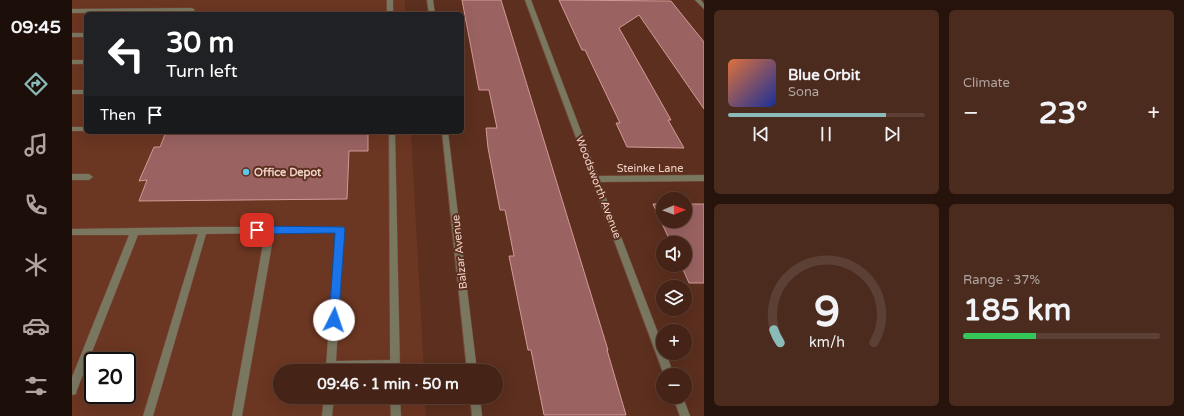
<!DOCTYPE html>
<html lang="en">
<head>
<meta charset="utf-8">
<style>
	body { margin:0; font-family:"Varela Round",sans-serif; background:#4c2b1f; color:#f1f3f6; height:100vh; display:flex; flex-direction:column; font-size:15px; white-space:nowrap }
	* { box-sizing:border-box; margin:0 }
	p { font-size:13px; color:#b0a4a1 }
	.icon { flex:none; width:22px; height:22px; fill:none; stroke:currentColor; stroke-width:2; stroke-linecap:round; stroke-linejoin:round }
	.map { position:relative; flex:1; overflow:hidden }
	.side { display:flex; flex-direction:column; gap:10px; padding:10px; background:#26130c; width:480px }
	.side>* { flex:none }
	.top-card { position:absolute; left:12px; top:12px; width:380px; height:122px; border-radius:6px; box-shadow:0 4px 16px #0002,0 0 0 1px #5d4035; background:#202124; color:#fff; overflow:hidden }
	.needle { width:26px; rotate:89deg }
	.tools { position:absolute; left:584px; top:192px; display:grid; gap:8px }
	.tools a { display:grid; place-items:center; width:36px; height:36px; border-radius:50%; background:#452316; box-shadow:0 4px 16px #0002,0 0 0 1px #5d4035; font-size:20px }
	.speed { position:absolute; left:12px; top:352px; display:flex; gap:8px; font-size:20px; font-weight:700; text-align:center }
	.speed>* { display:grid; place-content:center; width:52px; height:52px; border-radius:50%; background:#452316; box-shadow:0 4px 16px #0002,0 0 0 1px #5d4035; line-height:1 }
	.speed .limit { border:2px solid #111; border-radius:6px; background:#fff; color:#111 }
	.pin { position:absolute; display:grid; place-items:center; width:34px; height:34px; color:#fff; margin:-17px; border-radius:8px; box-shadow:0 2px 6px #0006 }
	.me { position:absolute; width:44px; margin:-22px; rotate:4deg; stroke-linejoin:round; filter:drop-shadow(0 0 3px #0008) }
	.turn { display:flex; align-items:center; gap:14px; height:84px; padding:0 16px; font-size:18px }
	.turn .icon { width:52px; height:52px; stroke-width:2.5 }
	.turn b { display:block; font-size:28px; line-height:34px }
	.then { display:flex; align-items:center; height:38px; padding:0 16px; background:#0003; gap:8px; font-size:15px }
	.big { font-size:30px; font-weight:800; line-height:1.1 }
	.side .widget { flex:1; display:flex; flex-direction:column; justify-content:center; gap:6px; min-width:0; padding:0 14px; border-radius:6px; background:#4c2b1f }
	.side .dial { align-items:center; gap:0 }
	.dial svg { height:104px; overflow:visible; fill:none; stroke:#5d4035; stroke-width:7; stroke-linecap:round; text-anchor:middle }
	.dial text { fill:#f1f3f6; stroke:none }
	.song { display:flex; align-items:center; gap:12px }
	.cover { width:48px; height:48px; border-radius:6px; background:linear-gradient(135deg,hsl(20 70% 55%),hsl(230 70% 35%)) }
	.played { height:4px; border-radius:2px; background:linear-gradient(90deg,#8bbbb9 80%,#5d4035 80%) }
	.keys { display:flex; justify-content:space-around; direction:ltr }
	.heat { display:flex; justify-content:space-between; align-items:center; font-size:22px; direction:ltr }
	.charge { height:6px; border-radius:3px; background:linear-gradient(90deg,#34c759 37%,#5d4035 0) }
	.side .tiles { flex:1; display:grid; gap:10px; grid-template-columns:repeat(2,1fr) }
	.trip { position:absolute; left:201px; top:364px; width:230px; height:40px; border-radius:20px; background:#452316; box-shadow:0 4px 16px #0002,0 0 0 1px #5d4035; font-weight:800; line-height:40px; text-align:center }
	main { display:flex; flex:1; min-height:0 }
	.menu { display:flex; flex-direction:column; width:72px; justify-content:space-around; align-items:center; background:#1c0e09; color:#b0a4a1 }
	.menu .icon { width:28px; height:28px }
	.menu .current { color:#8bbbb9 }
	.menu b { font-size:18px; color:#f1f3f6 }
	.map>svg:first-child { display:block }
</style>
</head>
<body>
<main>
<nav class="menu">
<b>09:45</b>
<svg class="icon current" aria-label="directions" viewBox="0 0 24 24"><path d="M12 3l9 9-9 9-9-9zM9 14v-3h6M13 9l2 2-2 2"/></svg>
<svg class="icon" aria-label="music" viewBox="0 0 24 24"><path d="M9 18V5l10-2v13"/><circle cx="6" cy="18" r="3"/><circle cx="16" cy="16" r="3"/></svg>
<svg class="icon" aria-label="phone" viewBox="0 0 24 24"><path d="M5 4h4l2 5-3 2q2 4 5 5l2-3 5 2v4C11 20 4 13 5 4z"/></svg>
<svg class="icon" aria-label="climate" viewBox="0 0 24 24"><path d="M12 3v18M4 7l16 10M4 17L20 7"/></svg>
<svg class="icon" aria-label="car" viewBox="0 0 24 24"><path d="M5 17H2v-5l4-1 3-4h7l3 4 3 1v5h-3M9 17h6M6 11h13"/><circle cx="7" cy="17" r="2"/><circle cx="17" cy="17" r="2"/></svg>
<svg class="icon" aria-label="filters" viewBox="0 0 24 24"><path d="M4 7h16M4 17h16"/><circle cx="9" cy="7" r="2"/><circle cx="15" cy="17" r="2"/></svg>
</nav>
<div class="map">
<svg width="632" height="416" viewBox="0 0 632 416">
	<rect width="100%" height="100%" fill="#5c2f1e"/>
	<path fill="#6b3622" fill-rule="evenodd" d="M 0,0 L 333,0 L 333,14 L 14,14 L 14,132 L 339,132 L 352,371 L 208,371 L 208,397 L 353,397 L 354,416 L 0,416 ZM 21,361 L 55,361 L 55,395 L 21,395 Z"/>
	<path fill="#9a6362" stroke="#d49997" d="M 390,0 L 429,0 L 536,350 L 535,350 L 554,415 L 472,415 L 459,350 L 456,350 L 437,256 L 442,256 L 433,210 L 428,210 L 416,148 L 414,128 L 425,128 L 417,90 L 407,90 Z
		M 487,0 L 599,1 L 632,42 L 632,109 L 567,15 L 547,28 L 599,120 L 596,120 L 612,148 L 555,147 L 544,123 L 548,123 L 513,50 L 510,50 Z
		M 94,132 L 296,132 L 296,151 L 277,151 L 275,199 L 67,201 L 75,180 L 67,181 L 82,147 L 88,147 Z
		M 581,204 L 591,204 L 591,221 L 613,221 L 613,204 L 632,204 L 632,283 L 617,283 L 609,265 L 613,265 L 613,243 L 599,243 Z"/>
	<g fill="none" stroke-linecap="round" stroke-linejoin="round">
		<defs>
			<path id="service" d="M 315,0 L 321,0 L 321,14 L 315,14 Z
				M 0,9 L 120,8 L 123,10 L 120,12 L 0,13 Z
				M 0,33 L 14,33 L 14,37 L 0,37 Z
				M 0,60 L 14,60 L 14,64 L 0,64 Z
				M 0,90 L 14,90 L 14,94 L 0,94 Z
				M 0,127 L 14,127 L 14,131 L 0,131 Z
				M 317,132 L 323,132 L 328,371 L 259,371 L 255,370 L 254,366 L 264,232 L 202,233 L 170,416 L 160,416 L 193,233 L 134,234 L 81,416 L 71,416 L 126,234 L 66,235 L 5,390 L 4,394 L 0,395 L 0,377 L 57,235 L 0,235 L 0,229 L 131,227 L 271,227 L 272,229 L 264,361 L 318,360 Z
				M 0,174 L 17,174 L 21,177 L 17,180 L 0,180 Z
				M 252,397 L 262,397 L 260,416 L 250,416 Z
				M 318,397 L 328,397 L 329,416 L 319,416 Z"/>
			<path id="minor" d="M 453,0 L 459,0 L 526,176 L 632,175 L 632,181 L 528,182 L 591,346 L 591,353 L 594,353 L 602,375 L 592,375 Z
				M 623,0 L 629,0 L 632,4 L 632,9 Z
				M 601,397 L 611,397 L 618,416 L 608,416 Z"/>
			<path id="tertiary" d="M 355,0 L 361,0 L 363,14 L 357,14 Z
				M 370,132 L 376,132 L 405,371 L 395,371 Z
				M 398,397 L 408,397 L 410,416 L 400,416 Z"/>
		</defs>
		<use href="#service" stroke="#764c3c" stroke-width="1"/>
		<use href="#minor" stroke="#764c3c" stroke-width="1"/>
		<use href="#tertiary" stroke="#764c3c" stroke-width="1"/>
		<use href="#service" fill="#7a7761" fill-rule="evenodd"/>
		<use href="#minor" fill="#7a7761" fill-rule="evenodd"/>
		<use href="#tertiary" fill="#7a7761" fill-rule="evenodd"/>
	</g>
	<path fill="#1a73e8" stroke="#114b97" d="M 185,226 L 272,227 L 273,230 L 266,324 L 262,326 L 259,324 L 257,320 L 263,233 L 185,234 L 180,230 Z"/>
	<circle fill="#5cc7e8" stroke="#5c2f1e" stroke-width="1.5" cx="174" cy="172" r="4"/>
	<g text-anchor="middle" stroke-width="4" stroke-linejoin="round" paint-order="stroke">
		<g font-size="11" fill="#eed1c7" stroke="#5c2f1e">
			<text x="578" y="172">Steinke Lane</text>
			<text transform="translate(527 187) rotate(69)" y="4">Woodsworth Avenue</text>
			<text transform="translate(387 252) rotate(-96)" y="4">Balzar Avenue</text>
		</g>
		<g font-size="11" font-weight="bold" fill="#eed1c7" stroke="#5c2f1e" text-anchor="start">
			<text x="182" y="176">Office Depot</text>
		</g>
	</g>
</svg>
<div class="tools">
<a><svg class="needle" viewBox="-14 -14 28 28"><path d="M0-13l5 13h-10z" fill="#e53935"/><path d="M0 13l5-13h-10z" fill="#b0a4a1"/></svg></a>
<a><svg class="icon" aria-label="sound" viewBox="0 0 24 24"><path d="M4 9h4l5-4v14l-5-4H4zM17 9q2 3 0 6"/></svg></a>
<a><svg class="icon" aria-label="layers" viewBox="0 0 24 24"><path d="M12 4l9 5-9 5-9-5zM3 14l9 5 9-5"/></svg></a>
<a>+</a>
<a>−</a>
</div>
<div class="speed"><div class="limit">20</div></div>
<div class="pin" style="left:185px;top:230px;background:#d93025"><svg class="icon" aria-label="arrive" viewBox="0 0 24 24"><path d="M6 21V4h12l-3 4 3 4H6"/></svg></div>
<svg class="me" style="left:262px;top:320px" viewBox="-20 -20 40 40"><circle r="19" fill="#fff"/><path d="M0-13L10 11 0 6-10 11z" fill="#1a73e8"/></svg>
<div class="trip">09:46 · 1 min · 50 m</div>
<div class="top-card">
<div class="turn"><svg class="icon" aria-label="left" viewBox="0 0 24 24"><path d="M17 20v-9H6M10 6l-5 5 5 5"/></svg><div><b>30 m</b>Turn left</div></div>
<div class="then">Then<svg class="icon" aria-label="arrive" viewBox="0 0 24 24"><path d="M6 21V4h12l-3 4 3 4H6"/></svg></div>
</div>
</div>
<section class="side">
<div class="tiles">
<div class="widget">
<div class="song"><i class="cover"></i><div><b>Blue Orbit</b><p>Sona</p></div></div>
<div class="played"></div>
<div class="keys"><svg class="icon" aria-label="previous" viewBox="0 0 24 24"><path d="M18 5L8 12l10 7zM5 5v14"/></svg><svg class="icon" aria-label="pause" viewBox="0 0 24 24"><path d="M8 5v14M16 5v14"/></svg><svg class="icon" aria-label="next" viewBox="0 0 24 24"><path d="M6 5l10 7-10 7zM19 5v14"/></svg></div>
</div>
<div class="widget"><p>Climate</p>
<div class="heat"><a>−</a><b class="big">23°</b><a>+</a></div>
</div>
<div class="widget dial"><svg viewBox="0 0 100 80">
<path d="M14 69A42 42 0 1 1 86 69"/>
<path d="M14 69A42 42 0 0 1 9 59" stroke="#8bbbb9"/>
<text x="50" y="56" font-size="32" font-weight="700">9</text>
<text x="50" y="72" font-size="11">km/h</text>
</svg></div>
<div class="widget"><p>Range · 37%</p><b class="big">185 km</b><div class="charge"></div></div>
</div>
</section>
</main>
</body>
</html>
